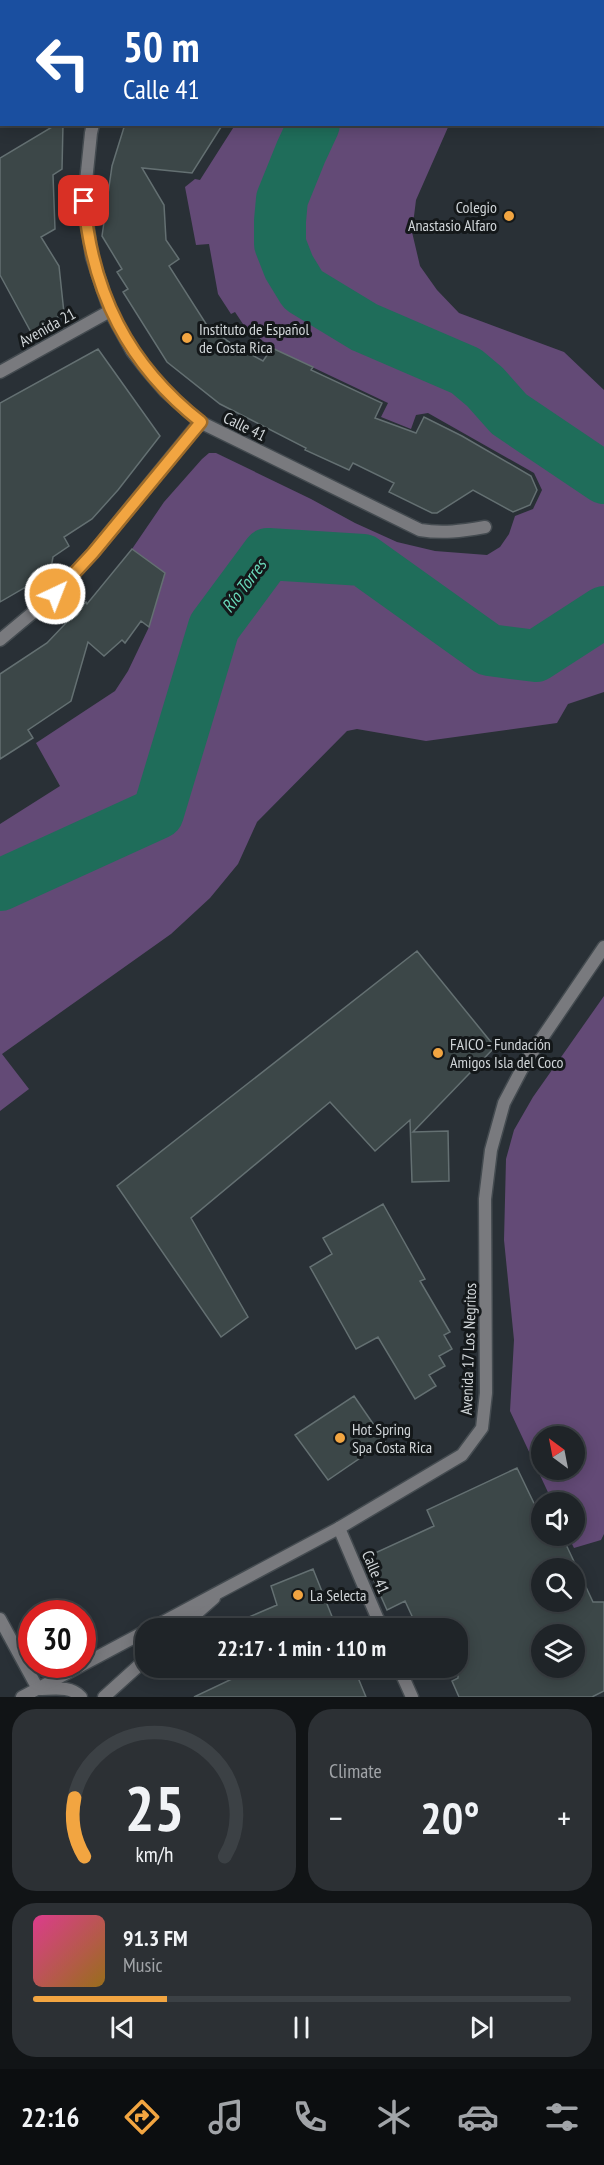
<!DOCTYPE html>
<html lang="en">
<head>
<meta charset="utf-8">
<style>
	body { margin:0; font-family:"PT Sans Narrow",sans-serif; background:#2c3034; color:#f1f3f6; height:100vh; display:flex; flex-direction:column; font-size:22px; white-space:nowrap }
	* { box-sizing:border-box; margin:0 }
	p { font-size:20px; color:#a1a4a8 }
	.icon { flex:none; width:33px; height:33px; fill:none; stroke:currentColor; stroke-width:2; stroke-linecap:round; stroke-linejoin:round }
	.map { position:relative; height:1697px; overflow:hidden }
	.details { display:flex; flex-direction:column; gap:12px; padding:12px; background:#111416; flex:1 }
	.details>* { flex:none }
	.hud { position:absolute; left:0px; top:0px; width:604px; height:126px; box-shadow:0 3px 15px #0003,0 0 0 2px #3c4145; background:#1a4fa0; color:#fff; overflow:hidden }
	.needle { width:39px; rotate:328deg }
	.tools { position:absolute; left:531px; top:1426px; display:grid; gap:12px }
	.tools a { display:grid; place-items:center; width:54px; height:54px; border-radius:50%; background:#1f2428; box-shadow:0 3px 15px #0003,0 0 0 2px #3c4145; font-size:30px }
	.speed { position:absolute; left:18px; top:1600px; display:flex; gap:12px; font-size:30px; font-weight:700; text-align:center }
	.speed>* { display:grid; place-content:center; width:78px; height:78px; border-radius:50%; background:#1f2428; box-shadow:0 3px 15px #0003,0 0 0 2px #3c4145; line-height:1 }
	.speed .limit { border:9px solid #d22; background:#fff; color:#111 }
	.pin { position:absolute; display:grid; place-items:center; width:51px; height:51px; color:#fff; margin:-26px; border-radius:12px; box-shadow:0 3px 9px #0006 }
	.me { position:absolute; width:66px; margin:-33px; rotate:43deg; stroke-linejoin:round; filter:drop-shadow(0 0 4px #0008) }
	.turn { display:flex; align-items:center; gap:21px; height:126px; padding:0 24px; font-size:27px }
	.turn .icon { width:78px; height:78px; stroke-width:2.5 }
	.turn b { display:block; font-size:42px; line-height:51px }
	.big { font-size:45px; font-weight:600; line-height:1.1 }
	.details .tile { flex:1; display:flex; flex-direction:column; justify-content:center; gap:9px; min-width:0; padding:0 21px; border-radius:24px; background:#2c3034 }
	.details .dial { align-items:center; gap:0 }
	.dial svg { height:156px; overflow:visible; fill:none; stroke:#3c4145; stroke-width:7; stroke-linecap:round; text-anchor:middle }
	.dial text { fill:#f1f3f6; stroke:none }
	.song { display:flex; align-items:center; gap:18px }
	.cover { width:72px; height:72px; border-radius:9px; background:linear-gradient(135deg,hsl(330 70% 55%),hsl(40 70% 35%)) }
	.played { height:6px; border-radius:3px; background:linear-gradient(90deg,#f2a541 25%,#3c4145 25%) }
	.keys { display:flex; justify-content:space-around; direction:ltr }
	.heat { display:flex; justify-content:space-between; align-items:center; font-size:33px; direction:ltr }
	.details .tiles { flex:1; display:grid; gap:12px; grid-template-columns:1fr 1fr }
	.tile:last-child { grid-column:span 2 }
	.trip { position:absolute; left:135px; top:1618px; width:333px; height:60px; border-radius:24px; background:#1f2428; box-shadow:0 3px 15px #0003,0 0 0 2px #3c4145; font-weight:600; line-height:60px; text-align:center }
	.tabs { display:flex; height:96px; justify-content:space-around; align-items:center; background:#0c0e10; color:#a1a4a8 }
	.tabs .icon { width:42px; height:42px }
	.tabs .active { color:#f2a541 }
	.tabs b { font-size:27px; color:#f1f3f6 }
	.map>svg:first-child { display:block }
</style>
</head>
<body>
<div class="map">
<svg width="604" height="1697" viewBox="0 0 604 1697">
	<rect width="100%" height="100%" fill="#293036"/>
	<path fill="#634a76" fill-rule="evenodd" d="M 338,0 L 604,0 L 604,32 L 603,2 L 337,1 Z
		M 278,124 L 449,125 L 416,200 L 412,232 L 420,266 L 437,290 L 459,313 L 564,352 L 604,390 L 604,692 L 568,704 L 557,723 L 426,741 L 357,729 L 347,731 L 257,822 L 238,864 L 210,898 L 171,934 L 2,1054 L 29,1089 L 0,1111 L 0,824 L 60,786 L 36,743 L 115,691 L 128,671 L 149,627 L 164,574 L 132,549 L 164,502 L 202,459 L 209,453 L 216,453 L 311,499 L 355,523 L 397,542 L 435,551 L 487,555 L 500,547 L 509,534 L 515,516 L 533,509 L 542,490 L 534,473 L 428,413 L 416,415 L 411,429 L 381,417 L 388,403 L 272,348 L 245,327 L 235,312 L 231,314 L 218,294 L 209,244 L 196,245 L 185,187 L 195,179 L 200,180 L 235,125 Z
		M 604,996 L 604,1534 L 601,1540 L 574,1548 L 568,1536 L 574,1536 L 574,1503 L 553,1503 L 510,1411 L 514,1340 L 504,1240 L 506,1159 L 514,1130 L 533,1097 ZM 542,1437 L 574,1437 L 574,1470 L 542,1470 Z"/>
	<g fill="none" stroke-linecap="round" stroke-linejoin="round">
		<path stroke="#1f6d5a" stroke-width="52" d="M 584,0 L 590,2
			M 406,2 L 408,0
			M 314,124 L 301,152 L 282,199 L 280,221 L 280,244 L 289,267 L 303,290 L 364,327 L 466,371 L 485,387 L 509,414 L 604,478
			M 0,885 L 158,813 L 214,627 L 268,554 L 363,560 L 489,650 L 536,656 L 604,612"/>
	</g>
	<path fill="#3c4748" stroke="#647072" stroke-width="1.5" fill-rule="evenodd" d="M 57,124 L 63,124 L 62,169 L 53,175 L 55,229 L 41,237 L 59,266 L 64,313 L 32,334 L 0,275 L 0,158 Z
		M 125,124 L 223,124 L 192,173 L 142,168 L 164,205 L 166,240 L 179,259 L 169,266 L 208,327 L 235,346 L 263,361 L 272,348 L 313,367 L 311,370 L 382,403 L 375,418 L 416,433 L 424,417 L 462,436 L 531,476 L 537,490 L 530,505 L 513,512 L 473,490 L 437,513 L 432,513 L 389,492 L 394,483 L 353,463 L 349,470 L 305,450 L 306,448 L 220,404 L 167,362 L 123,292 L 128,289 L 117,272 L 122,269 L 102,236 L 112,166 Z
		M 98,349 L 160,436 L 118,490 L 92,519 L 64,537 L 69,546 L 53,557 L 50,573 L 0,602 L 0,403 Z
		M 132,549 L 165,573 L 149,627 L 141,621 L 125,643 L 122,640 L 104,656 L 88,642 L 71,701 L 28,730 L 33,738 L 0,759 L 0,674 L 47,643 L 86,602 L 87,604 Z
		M 417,951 L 495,1047 L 413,1132 L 448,1131 L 449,1181 L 412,1182 L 410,1120 L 375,1151 L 330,1102 L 191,1218 L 248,1317 L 221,1337 L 117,1186 Z
		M 383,1204 L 425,1279 L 420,1281 L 450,1332 L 444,1335 L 452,1349 L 439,1356 L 445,1366 L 429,1375 L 436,1386 L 415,1399 L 378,1337 L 356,1349 L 310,1267 L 332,1254 L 323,1238 Z
		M 354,1396 L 385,1441 L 328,1480 L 295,1435 Z
		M 517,1468 L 542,1520 L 542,1536 L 562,1536 L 593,1602 L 604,1602 L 604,1691 L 592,1697 L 459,1697 L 452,1681 L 458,1678 L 458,1629 L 418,1629 L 405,1601 L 387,1610 L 364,1558 L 434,1526 L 427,1510 ZM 542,1569 L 574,1569 L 574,1602 L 542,1602 ZM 542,1635 L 574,1635 L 574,1668 L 542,1668 Z
		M 313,1569 L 337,1629 L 246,1629 L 242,1620 L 277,1605 L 271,1586 Z
		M 255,1668 L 354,1668 L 366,1697 L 194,1697 Z"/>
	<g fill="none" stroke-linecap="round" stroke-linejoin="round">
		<defs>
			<path id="minor" d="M 161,2 L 162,0
				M 0,119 L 2,119
				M 93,124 L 91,133 L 84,201 L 92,257 L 110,311 L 132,351 L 147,370 L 166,392 L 200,422 L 420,530 C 443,534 462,531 485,527
				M 0,372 L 110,311
				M 0,640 L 55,594 L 93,553 L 200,422
				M 339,1528 L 382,1629
				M 0,1619 L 38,1689 C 53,1689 70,1685 81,1697
				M 179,1629 L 214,1598
				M 399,1668 L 412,1697
				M 104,1697 L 146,1659"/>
			<path id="tertiary" d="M 150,1629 L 339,1528 L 462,1455 L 482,1428 L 486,1393 L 485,1199 L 491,1150 L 504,1103 L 525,1063 L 604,947
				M 22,1697 L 146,1631"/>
		</defs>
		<use href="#minor" stroke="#444b50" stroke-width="15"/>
		<use href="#tertiary" stroke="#444b50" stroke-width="15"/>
		<path stroke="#5d6368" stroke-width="4" stroke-dasharray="6 3" stroke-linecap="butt" d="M 574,2 L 575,0"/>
		<use href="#minor" stroke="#797a7e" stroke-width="12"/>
		<use href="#tertiary" stroke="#797a7e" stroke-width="12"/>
	</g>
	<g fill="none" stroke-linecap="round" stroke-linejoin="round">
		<defs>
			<path id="route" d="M 55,594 L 93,553 L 201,422 C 128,365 92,292 84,201"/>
		</defs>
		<use href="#route" stroke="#9d6b2a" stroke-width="15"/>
		<use href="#route" stroke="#f2a541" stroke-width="10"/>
	</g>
	<g fill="#f2a541" stroke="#14181a" stroke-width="2">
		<circle cx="509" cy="216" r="6"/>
		<circle cx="187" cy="338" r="6"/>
		<circle cx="438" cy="1053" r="6"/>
		<circle cx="340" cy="1438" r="6"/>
		<circle cx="298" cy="1595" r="6"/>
	</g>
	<g text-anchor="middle" stroke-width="6" stroke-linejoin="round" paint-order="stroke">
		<g font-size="16" fill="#d1d6d9" stroke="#14181a" text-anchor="start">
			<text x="497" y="213" text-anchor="end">Colegio<tspan x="497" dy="18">Anastasio Alfaro</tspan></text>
			<text x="199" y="335">Instituto de Español<tspan x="199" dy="18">de Costa Rica</tspan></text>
			<text x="450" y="1050">FAICO - Fundación<tspan x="450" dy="18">Amigos Isla del Coco</tspan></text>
			<text x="352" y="1435">Hot Spring<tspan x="352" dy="18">Spa Costa Rica</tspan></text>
			<text x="310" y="1601">La Selecta</text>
		</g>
		<g font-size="16" fill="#d1d6d9" stroke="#14181a">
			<text transform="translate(47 327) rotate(-29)" y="6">Avenida 21</text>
			<text transform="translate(245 426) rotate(26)" y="6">Calle 41</text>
			<text transform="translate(468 1349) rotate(-88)" y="6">Avenida 17 Los Negritos</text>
			<text transform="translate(376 1572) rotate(67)" y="6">Calle 41</text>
		</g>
		<g font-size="18" font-style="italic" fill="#69d7b8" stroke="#14181a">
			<text transform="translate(244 586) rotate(-53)" y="6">Río Torres</text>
		</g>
	</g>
</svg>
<div class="tools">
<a><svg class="needle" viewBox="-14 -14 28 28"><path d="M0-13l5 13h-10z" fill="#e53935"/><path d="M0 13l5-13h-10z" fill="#a1a4a8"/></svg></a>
<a><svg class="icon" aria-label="sound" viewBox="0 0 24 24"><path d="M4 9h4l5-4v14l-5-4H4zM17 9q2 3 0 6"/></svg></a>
<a><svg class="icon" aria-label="search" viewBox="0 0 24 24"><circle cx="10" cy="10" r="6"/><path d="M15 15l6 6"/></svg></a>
<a><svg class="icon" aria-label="layers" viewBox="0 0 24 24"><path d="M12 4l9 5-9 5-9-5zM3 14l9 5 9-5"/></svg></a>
</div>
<div class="speed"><div class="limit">30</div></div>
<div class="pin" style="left:84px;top:201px;background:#d93025"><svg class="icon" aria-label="arrive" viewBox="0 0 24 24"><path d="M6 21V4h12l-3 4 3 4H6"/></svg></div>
<svg class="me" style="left:55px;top:594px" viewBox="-20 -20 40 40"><circle r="17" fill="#f2a541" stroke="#fff" stroke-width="3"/><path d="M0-11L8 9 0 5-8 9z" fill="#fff"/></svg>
<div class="trip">22:17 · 1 min · 110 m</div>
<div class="hud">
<div class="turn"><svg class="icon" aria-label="left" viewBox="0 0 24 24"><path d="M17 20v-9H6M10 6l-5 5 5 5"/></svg><div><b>50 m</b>Calle 41</div></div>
</div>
</div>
<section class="details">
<div class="tiles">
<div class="tile dial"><svg viewBox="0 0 100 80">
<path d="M14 69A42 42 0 1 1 86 69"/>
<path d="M14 69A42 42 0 0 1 9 39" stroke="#f2a541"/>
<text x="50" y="56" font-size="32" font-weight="700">25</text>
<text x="50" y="72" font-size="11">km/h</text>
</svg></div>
<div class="tile"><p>Climate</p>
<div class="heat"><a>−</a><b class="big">20°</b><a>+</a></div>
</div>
<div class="tile">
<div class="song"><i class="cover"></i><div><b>91.3 FM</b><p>Music</p></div></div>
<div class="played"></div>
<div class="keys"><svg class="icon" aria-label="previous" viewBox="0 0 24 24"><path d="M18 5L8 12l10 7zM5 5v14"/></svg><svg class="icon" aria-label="pause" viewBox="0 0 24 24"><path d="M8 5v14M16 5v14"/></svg><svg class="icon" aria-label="next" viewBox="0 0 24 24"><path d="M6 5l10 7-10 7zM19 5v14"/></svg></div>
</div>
</div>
</section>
<nav class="tabs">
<b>22:16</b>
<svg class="icon active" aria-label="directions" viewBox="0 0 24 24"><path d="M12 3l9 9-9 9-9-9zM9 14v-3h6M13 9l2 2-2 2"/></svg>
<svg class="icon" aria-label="music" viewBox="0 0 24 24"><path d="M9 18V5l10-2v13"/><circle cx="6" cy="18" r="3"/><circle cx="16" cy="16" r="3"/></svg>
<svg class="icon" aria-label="phone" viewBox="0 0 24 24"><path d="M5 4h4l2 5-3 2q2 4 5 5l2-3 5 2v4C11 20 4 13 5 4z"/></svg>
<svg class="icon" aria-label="climate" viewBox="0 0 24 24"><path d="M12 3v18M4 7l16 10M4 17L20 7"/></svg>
<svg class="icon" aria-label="car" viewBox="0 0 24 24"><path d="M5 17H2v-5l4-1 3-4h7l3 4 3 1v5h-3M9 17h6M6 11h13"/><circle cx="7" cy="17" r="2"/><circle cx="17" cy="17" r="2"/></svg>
<svg class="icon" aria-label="filters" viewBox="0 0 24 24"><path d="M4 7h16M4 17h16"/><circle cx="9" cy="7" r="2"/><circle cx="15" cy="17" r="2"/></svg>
</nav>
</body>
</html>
